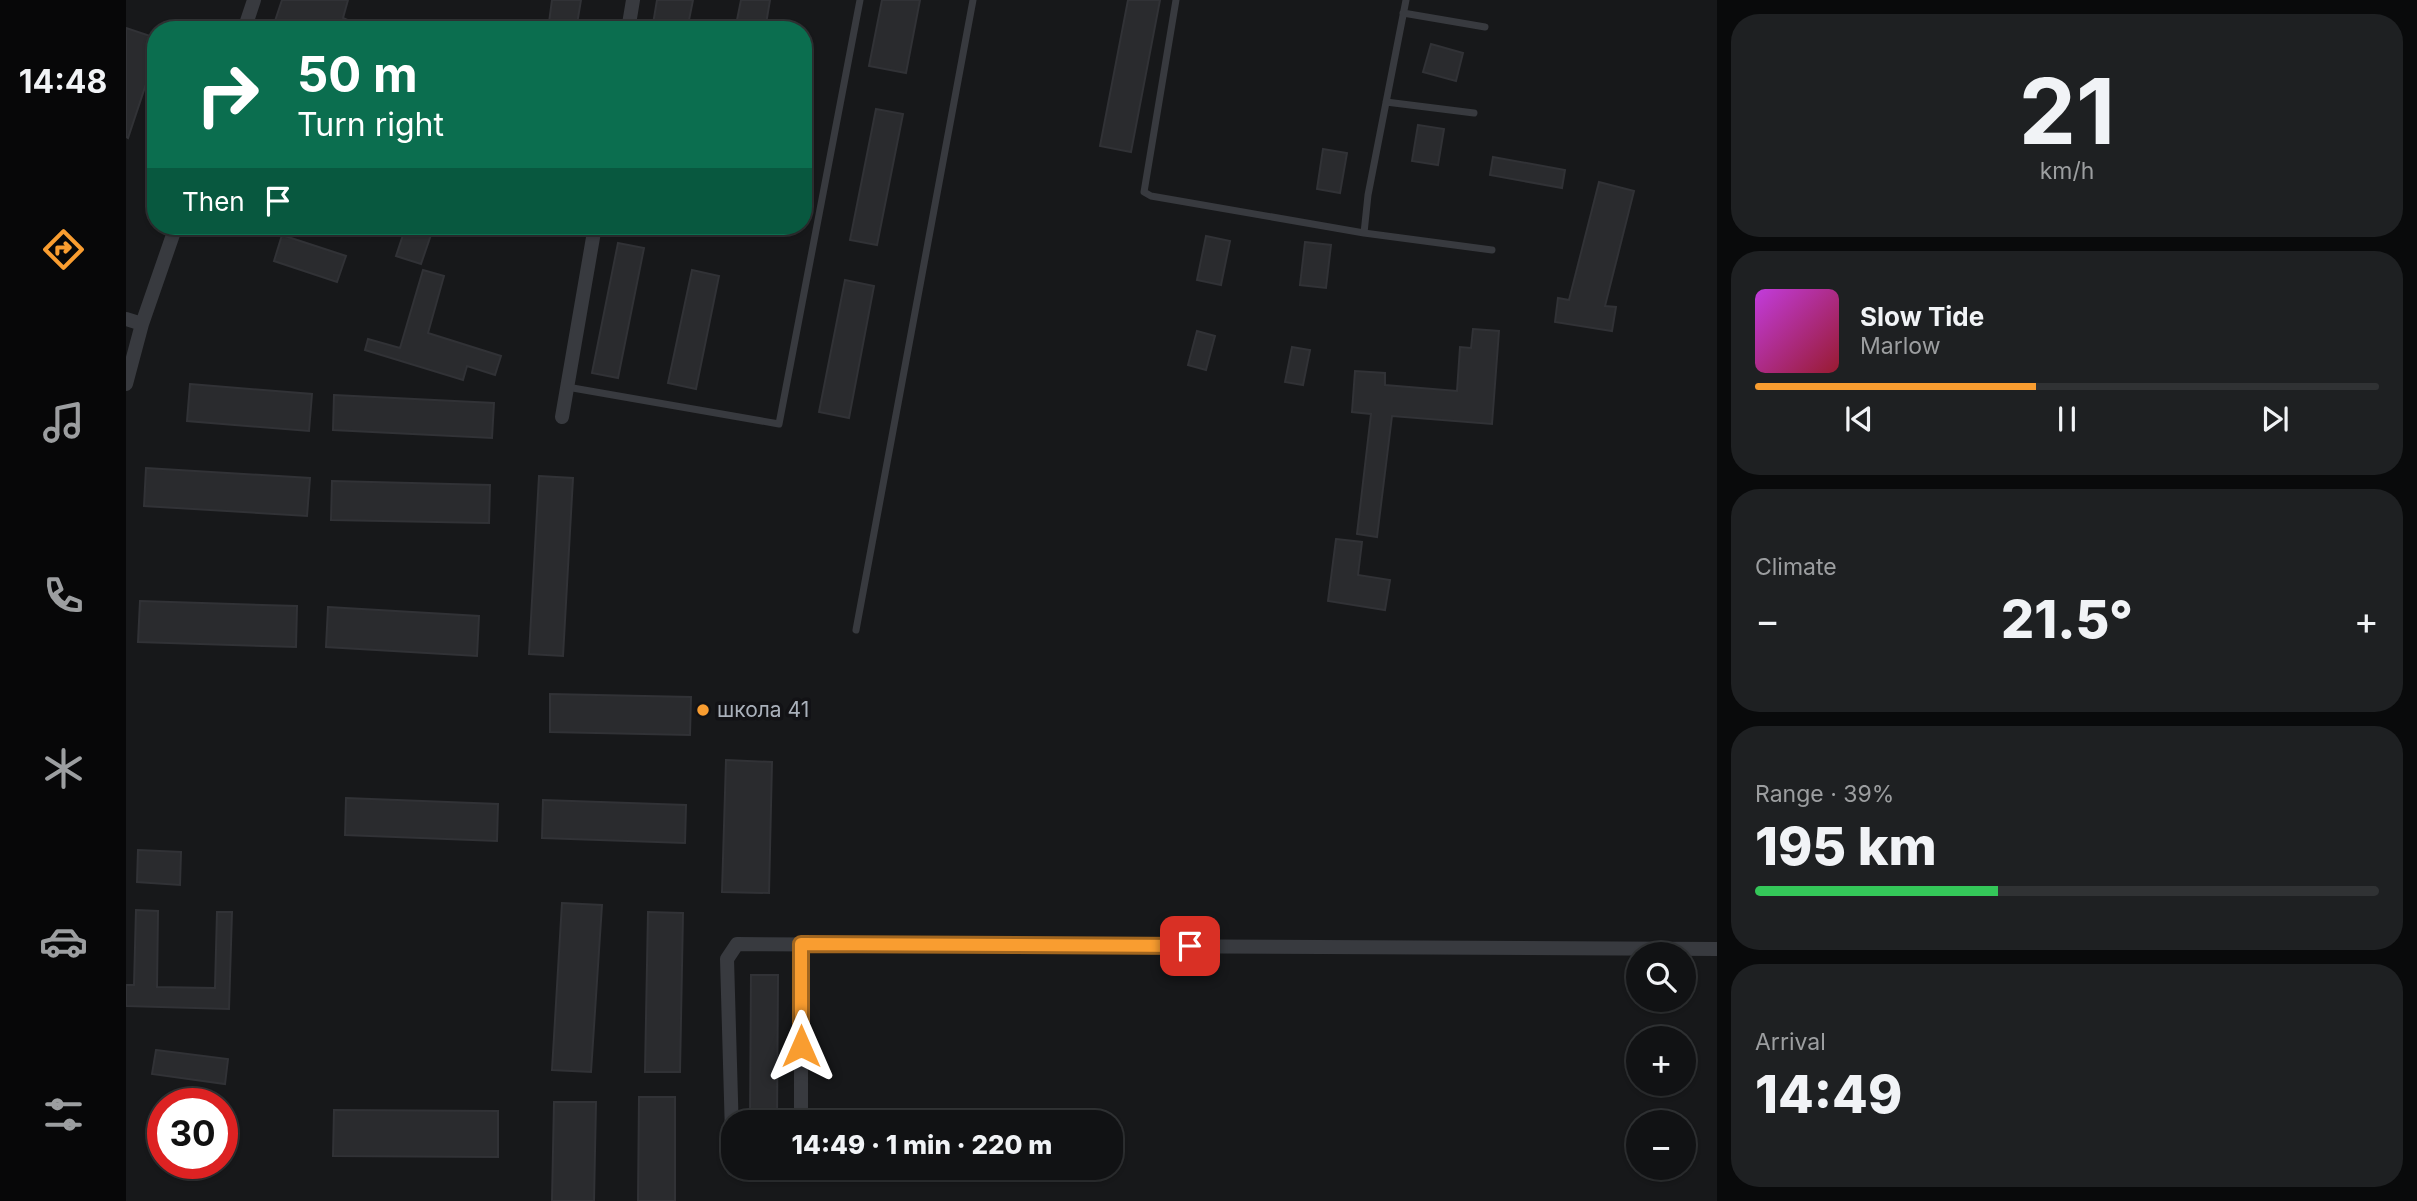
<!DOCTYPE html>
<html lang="en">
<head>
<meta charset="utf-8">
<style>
	body { margin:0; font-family:Inter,sans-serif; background:#1e2022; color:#f1f3f6; height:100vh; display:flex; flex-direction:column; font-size:26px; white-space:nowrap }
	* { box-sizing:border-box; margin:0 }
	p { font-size:23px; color:#9c9ea0 }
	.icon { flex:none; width:38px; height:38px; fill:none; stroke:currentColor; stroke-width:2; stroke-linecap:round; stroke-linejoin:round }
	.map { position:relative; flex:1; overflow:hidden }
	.side { display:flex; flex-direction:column; gap:14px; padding:14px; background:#090a0b; width:700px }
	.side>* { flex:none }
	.top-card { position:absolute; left:21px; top:21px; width:665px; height:214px; border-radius:28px; box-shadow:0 2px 5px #0004,0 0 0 2px #303234; background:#0b6e4f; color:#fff; overflow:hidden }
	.buttons { position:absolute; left:1500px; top:942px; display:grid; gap:14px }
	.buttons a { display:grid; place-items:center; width:70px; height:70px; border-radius:50%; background:#111214; box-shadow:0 2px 5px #0004,0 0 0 2px #303234; font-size:35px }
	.speed { position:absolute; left:21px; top:1088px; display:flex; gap:14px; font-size:35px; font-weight:700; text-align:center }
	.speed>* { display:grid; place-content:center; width:91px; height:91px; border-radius:50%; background:#111214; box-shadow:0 2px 5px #0004,0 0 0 2px #303234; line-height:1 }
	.speed .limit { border:10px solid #d22; background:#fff; color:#111 }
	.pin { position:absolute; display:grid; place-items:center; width:60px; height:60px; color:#fff; margin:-30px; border-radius:14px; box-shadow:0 4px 10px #0006 }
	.me { position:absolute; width:77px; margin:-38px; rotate:0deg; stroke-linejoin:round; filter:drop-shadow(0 0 5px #0008) }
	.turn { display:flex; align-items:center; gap:24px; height:147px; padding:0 35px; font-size:32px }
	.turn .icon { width:91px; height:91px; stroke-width:2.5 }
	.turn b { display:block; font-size:49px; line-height:60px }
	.then { display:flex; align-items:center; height:66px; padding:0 35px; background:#0003; gap:14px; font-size:26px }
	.big { font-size:52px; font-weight:800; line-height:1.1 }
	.side .widget { flex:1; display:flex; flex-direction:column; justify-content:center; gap:10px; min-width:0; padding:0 24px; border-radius:28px; background:#1e2022 }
	.side .dial { align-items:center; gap:0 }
	.dial b { font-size:91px; line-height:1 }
	.song { display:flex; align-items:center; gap:21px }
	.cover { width:84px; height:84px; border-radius:10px; background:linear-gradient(135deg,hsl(290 70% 55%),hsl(350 70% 35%)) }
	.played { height:7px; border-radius:4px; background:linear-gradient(90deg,#f99d30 45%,#303234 45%) }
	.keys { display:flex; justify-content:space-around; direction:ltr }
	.heat { display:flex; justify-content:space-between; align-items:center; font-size:38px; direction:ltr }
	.charge { height:10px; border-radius:5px; background:linear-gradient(90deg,#34c759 39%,#303234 0) }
	.trip { position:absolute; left:595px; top:1110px; width:402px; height:70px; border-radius:28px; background:#111214; box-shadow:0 2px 5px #0004,0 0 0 2px #303234; font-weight:800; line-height:70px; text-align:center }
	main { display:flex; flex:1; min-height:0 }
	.tabs { display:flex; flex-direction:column; width:126px; justify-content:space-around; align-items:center; background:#070708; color:#9c9ea0 }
	.tabs .icon { width:49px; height:49px }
	.tabs .selected { color:#f99d30 }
	.tabs b { font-size:32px; color:#f1f3f6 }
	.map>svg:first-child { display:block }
</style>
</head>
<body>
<main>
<nav class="tabs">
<b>14:48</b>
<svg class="icon selected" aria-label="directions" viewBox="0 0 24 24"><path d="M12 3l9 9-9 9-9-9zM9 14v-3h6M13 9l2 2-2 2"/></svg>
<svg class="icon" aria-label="music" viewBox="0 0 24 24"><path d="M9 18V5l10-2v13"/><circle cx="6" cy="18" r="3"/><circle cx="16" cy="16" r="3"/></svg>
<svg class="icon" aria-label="phone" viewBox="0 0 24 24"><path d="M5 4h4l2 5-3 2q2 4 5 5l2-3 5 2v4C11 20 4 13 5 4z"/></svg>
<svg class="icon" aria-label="climate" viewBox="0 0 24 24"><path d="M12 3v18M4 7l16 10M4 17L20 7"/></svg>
<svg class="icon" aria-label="car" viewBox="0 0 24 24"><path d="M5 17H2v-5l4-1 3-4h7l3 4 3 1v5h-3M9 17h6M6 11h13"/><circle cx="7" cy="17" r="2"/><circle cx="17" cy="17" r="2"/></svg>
<svg class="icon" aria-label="filters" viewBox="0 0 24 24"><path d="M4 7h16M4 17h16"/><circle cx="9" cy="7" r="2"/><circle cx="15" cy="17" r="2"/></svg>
</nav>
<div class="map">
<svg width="1591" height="1201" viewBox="0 0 1591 1201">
	<rect width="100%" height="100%" fill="#17181a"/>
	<path fill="#2a2b2e" stroke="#313236" stroke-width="2" d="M 156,0 L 222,0 L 217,18 L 244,30 L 146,30 Z
		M 426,0 L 455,0 L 450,30 L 422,30 Z
		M 531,0 L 567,0 L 561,30 L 526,30 Z
		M 615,0 L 644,0 L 639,30 L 609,30 Z
		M 756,0 L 794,0 L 780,73 L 743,66 Z
		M 1002,0 L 1034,0 L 1005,152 L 974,146 Z
		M 0,28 L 30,38 L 30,54 L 2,138 L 0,137 Z
		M 1305,44 L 1337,53 L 1330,81 L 1297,72 Z
		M 750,109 L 777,114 L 751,245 L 724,240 Z
		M 1292,125 L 1318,129 L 1312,165 L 1286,161 Z
		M 1197,149 L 1221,153 L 1214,193 L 1191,189 Z
		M 1367,157 L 1439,170 L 1436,188 L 1364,175 Z
		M 1473,182 L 1508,191 L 1479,306 L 1490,307 L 1486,331 L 1429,322 L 1432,298 L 1443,300 Z
		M 280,226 L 308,226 L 295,264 L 270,256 Z
		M 156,235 L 220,256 L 211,282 L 148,261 Z
		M 1080,236 L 1104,241 L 1095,285 L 1071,280 Z
		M 1179,242 L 1205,245 L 1200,288 L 1174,285 Z
		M 492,243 L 518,248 L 492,378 L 466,373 Z
		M 297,270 L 318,276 L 302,333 L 375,356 L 369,375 L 341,366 L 337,380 L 239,350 L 242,339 L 274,348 Z
		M 566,270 L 593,276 L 570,389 L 542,383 Z
		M 719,280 L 748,286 L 723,418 L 693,412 Z
		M 1347,329 L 1373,331 L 1366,424 L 1266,416 L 1251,537 L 1231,534 L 1245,414 L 1226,412 L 1229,371 L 1259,373 L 1259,385 L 1331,391 L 1334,347 L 1345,348 Z
		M 1071,331 L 1089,336 L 1080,370 L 1062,365 Z
		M 1166,347 L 1184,350 L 1177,385 L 1159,382 Z
		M 64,384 L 186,394 L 183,431 L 61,421 Z
		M 208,395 L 368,403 L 366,438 L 207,430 Z
		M 20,468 L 184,478 L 181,516 L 18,506 Z
		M 413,476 L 447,478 L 437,656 L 403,654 Z
		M 206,481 L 364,485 L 363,523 L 205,520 Z
		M 1210,539 L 1236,542 L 1232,575 L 1264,580 L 1259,610 L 1202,601 Z
		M 14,601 L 171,606 L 170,647 L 12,642 Z
		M 202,607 L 353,616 L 351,656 L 200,647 Z
		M 424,694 L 565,697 L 564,735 L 424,732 Z
		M 600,760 L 646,762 L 643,893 L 596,892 Z
		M 220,798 L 372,804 L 371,841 L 219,835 Z
		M 417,800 L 560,805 L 559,843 L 416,838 Z
		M 12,850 L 55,852 L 54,885 L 11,882 Z
		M 436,903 L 476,905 L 465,1072 L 426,1070 Z
		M 10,910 L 32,911 L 31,987 L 89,988 L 91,912 L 106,912 L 103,1009 L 0,1006 L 0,985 L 8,985 Z
		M 522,912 L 557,913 L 554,1072 L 519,1072 Z
		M 625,975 L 652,975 L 651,1122 L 624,1122 Z
		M 30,1050 L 102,1059 L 99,1084 L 26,1074 Z
		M 513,1097 L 549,1097 L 549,1201 L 512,1201 Z
		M 428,1102 L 470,1102 L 468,1201 L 426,1201 Z
		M 208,1110 L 372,1111 L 372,1157 L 207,1156 Z"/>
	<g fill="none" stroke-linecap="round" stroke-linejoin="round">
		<path stroke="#383a3f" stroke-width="7" d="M 1050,0 L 1018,192 L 1025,196 L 1238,233
			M 1280,0 L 1242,195 L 1238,233 L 1366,250
			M 1277,13 L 1359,27
			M 1260,102 L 1348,113
			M 441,387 L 653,424 L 734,0
			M 730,630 L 847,0"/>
		<path stroke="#383a3f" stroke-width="14" d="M 118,30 L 128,0
			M 502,30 L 507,0
			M 0,319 L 16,324
			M 0,384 L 16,324 L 50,226
			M 436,417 L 469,226
			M 675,944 L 675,1122
			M 638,1167 L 607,1169 L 601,959 L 611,944 L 1591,949"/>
	</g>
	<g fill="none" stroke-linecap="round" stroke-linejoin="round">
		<defs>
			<path id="route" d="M 675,1046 L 675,944 L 1064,946"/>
		</defs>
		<use href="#route" stroke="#a2661f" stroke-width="18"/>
		<use href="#route" stroke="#f99d30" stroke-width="12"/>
	</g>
	<circle fill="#f99d30" stroke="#121215" stroke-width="2.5" cx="577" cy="710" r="7"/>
	<g text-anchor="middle" stroke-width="7" stroke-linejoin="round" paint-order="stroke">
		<g font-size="21" fill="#a9b0ba" stroke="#121215" text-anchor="start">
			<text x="591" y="717">школа 41</text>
		</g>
	</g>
</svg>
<div class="buttons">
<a><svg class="icon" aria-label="search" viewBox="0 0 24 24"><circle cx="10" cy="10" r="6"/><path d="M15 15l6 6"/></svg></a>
<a>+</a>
<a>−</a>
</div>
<div class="speed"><div class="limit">30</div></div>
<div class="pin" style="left:1064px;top:946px;background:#d93025"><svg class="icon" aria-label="arrive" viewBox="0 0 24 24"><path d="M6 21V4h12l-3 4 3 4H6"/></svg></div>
<svg class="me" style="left:675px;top:1046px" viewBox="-20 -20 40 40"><path d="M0-17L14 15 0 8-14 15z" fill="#f99d30" stroke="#fff" stroke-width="4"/></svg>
<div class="trip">14:49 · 1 min · 220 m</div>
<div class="top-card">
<div class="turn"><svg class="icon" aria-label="right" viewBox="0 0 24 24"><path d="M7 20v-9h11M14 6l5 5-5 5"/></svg><div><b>50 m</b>Turn right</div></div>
<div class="then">Then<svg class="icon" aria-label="arrive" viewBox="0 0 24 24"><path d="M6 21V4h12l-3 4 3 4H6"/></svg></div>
</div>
</div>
<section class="side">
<div class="widget dial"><b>21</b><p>km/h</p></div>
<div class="widget">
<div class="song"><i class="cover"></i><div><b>Slow Tide</b><p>Marlow</p></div></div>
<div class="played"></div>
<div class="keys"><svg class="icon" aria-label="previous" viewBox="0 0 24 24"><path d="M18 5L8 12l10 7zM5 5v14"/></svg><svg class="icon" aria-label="pause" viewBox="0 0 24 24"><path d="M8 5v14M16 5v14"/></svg><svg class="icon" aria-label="next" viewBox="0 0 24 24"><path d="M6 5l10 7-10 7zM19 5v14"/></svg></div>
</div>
<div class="widget"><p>Climate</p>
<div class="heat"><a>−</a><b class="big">21.5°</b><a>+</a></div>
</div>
<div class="widget"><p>Range · 39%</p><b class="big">195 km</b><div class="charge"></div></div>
<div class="widget"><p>Arrival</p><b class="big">14:49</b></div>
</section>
</main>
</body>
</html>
